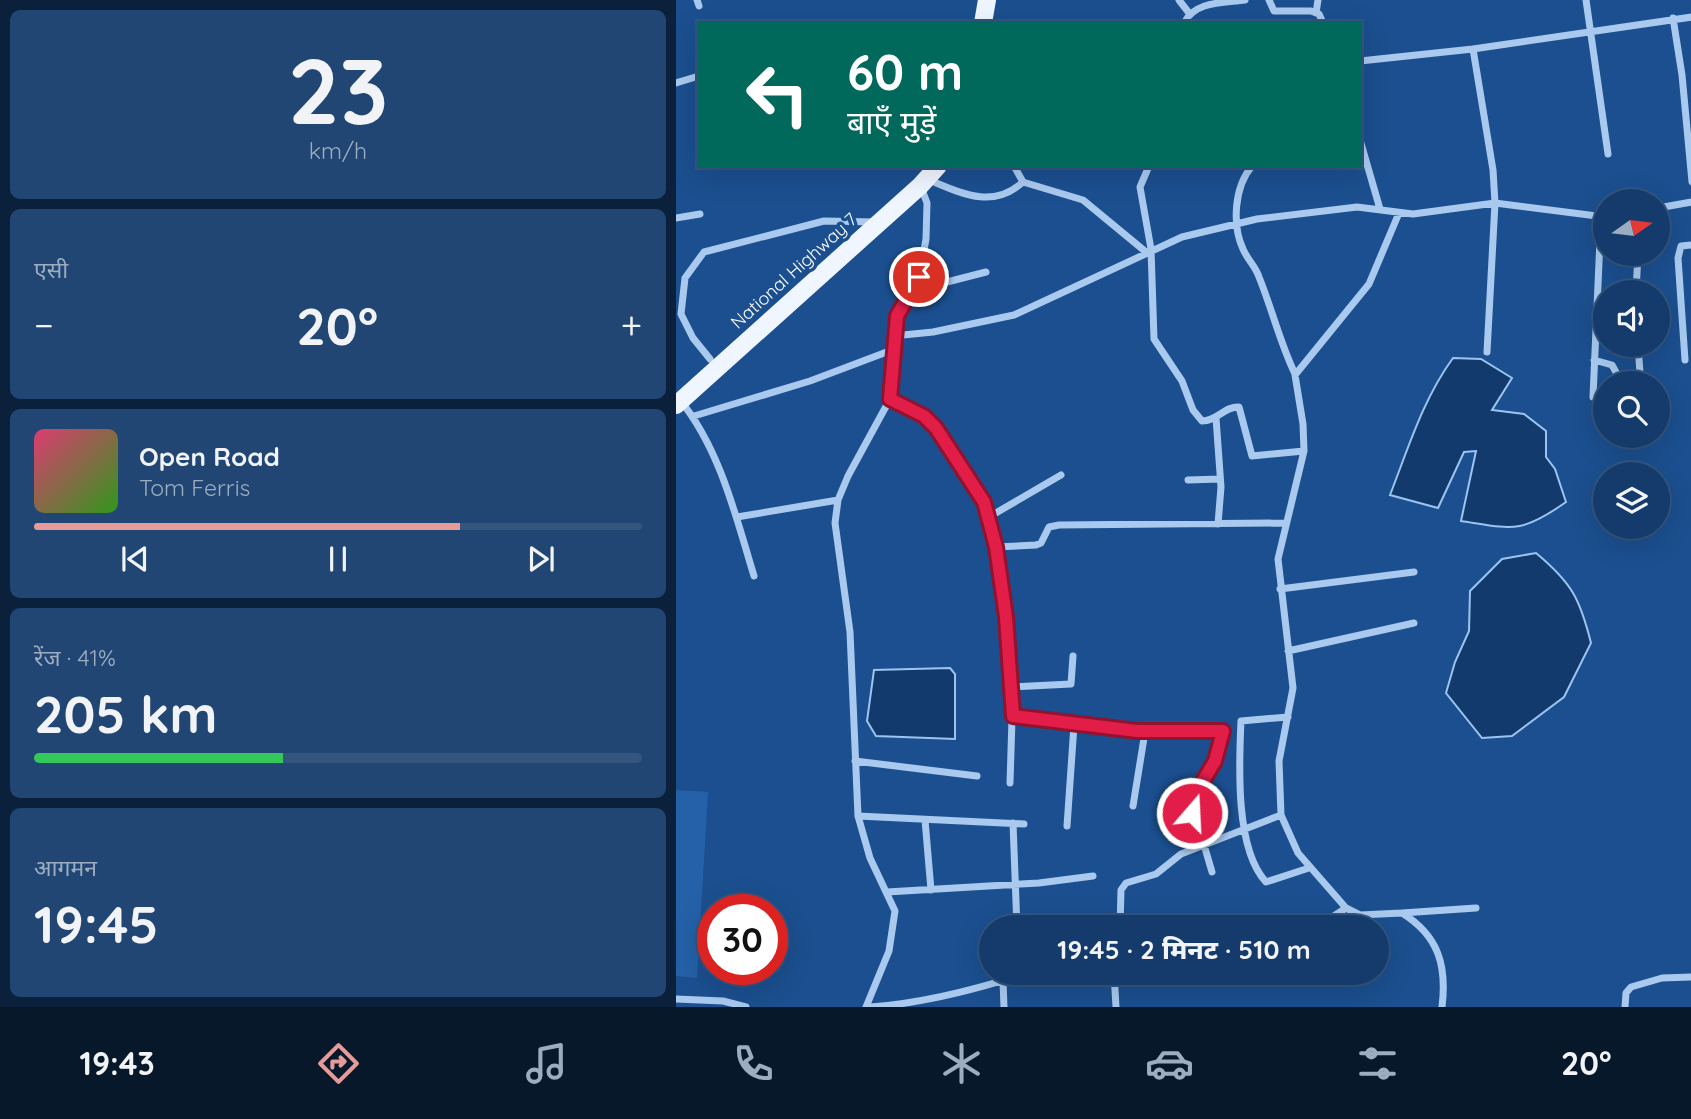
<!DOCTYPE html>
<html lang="hi">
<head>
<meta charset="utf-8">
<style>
	body { margin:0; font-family:Quicksand,"Noto Sans Devanagari",sans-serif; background:#214673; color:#f1f3f6; height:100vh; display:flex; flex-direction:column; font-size:26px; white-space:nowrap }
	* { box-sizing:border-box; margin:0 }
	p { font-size:23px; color:#9dadc1 }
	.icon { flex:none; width:38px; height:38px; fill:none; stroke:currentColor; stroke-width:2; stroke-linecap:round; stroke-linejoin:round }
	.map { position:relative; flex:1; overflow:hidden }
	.details { display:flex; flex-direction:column; gap:10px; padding:10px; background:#0b203b; width:676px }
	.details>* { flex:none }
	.top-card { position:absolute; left:21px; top:21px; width:665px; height:147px; border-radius:0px; box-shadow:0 7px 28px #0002,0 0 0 2px #33557e; background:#00695c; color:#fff; overflow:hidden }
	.needle { width:46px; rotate:76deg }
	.controls { position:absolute; left:917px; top:189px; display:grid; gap:14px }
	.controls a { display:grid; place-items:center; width:77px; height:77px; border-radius:50%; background:#143b6b; box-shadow:0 7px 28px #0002,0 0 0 2px #33557e; font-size:35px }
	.speed { position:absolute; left:21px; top:894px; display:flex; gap:14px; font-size:35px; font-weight:700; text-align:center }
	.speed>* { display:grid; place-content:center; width:91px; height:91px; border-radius:50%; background:#143b6b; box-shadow:0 7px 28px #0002,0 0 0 2px #33557e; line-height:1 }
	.speed .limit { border:10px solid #d22; background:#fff; color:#111 }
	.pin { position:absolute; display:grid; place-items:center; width:60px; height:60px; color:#fff; margin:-30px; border:4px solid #fff; border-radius:50%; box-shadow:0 2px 7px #0007 }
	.me { position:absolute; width:77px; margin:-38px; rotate:19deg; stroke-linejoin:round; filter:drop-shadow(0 0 5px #0008) }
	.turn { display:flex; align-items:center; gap:24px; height:147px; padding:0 35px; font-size:32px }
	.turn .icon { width:91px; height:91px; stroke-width:2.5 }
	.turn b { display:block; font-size:49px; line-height:60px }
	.big { font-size:52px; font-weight:800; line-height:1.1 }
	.details .tile { flex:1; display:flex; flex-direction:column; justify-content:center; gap:10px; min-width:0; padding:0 24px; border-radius:10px; background:#214673 }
	.details .dial { align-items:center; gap:0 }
	.dial b { font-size:91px; line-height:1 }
	.song { display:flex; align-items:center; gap:21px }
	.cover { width:84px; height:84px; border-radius:10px; background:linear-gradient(135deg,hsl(340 70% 55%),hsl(110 70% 35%)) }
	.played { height:7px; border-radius:4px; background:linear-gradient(90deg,#e69b98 70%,#33557e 70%) }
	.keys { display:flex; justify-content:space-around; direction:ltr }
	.heat { display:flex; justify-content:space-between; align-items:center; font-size:38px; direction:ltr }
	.charge { height:10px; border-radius:5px; background:linear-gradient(90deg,#34c759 41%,#33557e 0) }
	.trip { position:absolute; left:303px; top:915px; width:410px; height:70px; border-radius:35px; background:#143b6b; box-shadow:0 7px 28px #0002,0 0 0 2px #33557e; font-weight:800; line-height:70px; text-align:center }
	.tabs { display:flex; height:112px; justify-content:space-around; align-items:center; background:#08182b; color:#9dadc1 }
	.tabs .icon { width:49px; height:49px }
	.tabs .on { color:#e69b98 }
	.tabs b { font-size:32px; color:#f1f3f6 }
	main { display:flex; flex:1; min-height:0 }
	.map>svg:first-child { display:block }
</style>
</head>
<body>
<main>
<section class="details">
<div class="tile dial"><b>23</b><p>km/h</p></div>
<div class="tile"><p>एसी</p>
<div class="heat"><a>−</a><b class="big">20°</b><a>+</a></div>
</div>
<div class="tile">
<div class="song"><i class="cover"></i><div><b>Open Road</b><p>Tom Ferris</p></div></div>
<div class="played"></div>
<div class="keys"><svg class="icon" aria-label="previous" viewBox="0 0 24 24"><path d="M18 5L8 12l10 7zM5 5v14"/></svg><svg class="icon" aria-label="pause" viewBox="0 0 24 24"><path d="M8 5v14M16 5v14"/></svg><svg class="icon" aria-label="next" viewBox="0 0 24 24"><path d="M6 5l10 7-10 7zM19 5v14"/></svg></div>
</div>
<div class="tile"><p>रेंज · 41%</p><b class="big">205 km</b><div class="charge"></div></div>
<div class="tile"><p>आगमन</p><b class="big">19:45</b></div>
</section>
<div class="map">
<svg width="1016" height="1007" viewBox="0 0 1016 1007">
	<rect width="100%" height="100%" fill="#1b4f8f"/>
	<path fill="#2461a8" d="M 0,790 L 32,792 L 21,978 L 0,976 Z"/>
	<path fill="#123a6d" stroke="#9cc4f0" stroke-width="2" d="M 777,358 L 805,359 L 836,378 L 816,410 L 848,414 L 870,431 L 870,457 L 879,469 L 890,502 C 845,534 837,529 785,521 L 800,451 L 788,452 L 762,508 L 714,495 C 732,449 747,399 777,358 Z
		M 860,553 C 896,583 904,599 915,643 L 888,697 L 836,736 L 806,738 L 770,693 L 779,662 L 793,631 L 794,591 L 826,559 Z
		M 274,668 L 279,674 L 279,739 L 200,736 L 191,721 L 198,670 Z"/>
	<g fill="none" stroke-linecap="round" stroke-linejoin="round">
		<path stroke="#a9c9ee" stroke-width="7" d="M 21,0 L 23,6
			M 503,0 L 513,13
			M 593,0 L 598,11 L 635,11 L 643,14 L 647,23
			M 910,0 L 932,154
			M 640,13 L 642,0
			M 997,18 L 1006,75 L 1016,182
			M 508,23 C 519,1 547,3 569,0
			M 797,49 L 817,170 L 819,203 L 811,352
			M 684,61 L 797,49 L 1016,17
			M 0,83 L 23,76
			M 684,140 L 704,209
			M 338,166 L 347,182 L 407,200 L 470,252
			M 473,166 L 464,187 L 475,249 L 478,339 L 506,381 L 517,410 L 526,421 C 541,421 549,406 563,407 L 576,456 L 628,451
			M 576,166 C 558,187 556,225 567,249 C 571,259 580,267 583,277 C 596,309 604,343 619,374
			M 251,179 C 285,193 316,210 347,182
			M 982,208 L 1016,202
			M 723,213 L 693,284 L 619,375 L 627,424 L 628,451 L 602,559 L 617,688 L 603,761 L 605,815 L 622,853 L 670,908 L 684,915 L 726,913 C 763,936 771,966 766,1007
			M 0,218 L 24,214
			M 236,291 L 310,272
			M 960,292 L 962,254
			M 217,336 L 257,332 L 338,315 L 506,237 L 581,219 L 681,207 L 737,214 L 819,203 L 929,217
			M 34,359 L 17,338 L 5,314 L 9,278 L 28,252 L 148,221 L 199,222
			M 918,360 L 936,365 L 946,383
			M 1009,360 L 1002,258 L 1005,246 L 1016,245
			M 944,376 L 964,373 L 962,345
			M 917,397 L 925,217
			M 214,399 L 248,416 L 260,428 L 291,471 L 313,517 L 330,617 L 337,687 L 334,783
			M 4,400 C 44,449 60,517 78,576
			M 18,416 L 134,381 L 216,350
			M 540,418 L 545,487 L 542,524
			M 982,422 L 983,422
			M 512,480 L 544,479
			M 61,517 L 162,500
			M 313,517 L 385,475
			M 320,547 L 360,545 L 365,543 L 373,527 L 383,525 L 609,523
			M 604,589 L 738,572
			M 612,651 L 738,623
			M 337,687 L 395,684 L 397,656
			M 336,716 L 469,732 L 546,731 L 539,761 L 516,804 L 536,872
			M 612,717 L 565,721 C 563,764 559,849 590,882 L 633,868
			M 179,761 L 301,776
			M 457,806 L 469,732
			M 182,816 L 348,824
			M 249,820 L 255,890
			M 337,823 L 341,928
			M 391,826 L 398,725
			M 211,892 L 363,883 L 417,876
			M 726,913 L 800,908
			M 444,928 L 445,890 L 450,883 L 480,874 L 505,854 L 605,815
			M 640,928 L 670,908
			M 438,973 L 440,1007
			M 327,981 L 328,1007
			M 0,999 L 47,1001 L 70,1007
			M 190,1007 L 213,951 L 219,911 L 194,858 L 182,816 L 174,632 L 159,523 L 162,500 L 172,476 L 214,399 L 221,315 L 243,277 L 250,239 L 251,203 L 245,187
			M 195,1007 C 249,1003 299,990 351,973
			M 949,1007 L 950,993 L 955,987 L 986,978 L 1016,977"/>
		<path stroke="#f0f6ff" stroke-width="18" d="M 307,23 L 311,0
			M 0,405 L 244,186 L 262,166"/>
	</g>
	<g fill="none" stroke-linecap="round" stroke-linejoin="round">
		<defs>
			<path id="route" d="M 243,277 L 221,316 L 214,399 L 248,416 L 260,428 L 308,502 L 320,547 L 330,617 L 337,716 L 461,731 L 547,731 L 539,761 L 518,796 L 516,813"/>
		</defs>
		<use href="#route" stroke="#92132f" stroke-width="18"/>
		<use href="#route" stroke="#e11d48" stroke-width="12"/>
	</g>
	<g text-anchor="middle" stroke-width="7" stroke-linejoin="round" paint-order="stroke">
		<g font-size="18" fill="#fff" stroke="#1b4f8f">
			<text transform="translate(118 271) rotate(-42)" y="6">National Highway 7</text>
		</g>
	</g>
</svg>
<div class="controls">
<a><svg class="needle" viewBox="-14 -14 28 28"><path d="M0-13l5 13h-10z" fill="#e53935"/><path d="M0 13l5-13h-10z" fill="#9dadc1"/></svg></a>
<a><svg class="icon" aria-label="sound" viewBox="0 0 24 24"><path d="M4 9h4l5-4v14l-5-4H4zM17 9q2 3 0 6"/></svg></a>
<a><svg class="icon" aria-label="search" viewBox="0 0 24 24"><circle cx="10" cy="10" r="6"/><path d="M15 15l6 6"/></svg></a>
<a><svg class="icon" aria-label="layers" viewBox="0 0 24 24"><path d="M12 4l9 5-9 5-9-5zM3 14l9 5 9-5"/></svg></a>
</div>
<div class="speed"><div class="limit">30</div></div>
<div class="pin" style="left:243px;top:277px;background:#d93025"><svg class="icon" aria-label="arrive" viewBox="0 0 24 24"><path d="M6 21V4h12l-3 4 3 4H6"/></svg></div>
<svg class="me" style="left:516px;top:813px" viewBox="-20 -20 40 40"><circle r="17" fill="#e11d48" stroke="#fff" stroke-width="3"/><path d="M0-11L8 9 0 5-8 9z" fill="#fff"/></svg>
<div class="trip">19:45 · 2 मिनट · 510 m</div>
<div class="top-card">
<div class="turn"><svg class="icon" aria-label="left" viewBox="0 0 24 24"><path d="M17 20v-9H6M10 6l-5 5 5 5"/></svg><div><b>60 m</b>बाएँ मुड़ें</div></div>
</div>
</div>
</main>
<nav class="tabs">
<b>19:43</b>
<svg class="icon on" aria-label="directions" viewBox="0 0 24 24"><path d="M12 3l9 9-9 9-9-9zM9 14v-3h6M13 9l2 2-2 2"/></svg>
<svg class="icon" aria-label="music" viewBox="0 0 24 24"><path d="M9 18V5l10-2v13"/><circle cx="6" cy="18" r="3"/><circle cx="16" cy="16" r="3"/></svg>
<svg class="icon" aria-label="phone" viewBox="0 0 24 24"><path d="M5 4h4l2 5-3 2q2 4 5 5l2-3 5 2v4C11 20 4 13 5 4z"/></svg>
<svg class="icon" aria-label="climate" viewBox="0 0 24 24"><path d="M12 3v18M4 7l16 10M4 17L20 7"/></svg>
<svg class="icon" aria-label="car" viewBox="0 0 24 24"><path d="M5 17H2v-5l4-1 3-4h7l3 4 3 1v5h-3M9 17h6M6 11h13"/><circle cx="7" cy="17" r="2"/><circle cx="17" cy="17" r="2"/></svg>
<svg class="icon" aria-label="filters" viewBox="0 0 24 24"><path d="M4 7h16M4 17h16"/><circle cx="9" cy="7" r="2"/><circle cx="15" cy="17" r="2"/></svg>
<b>20°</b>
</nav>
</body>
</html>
